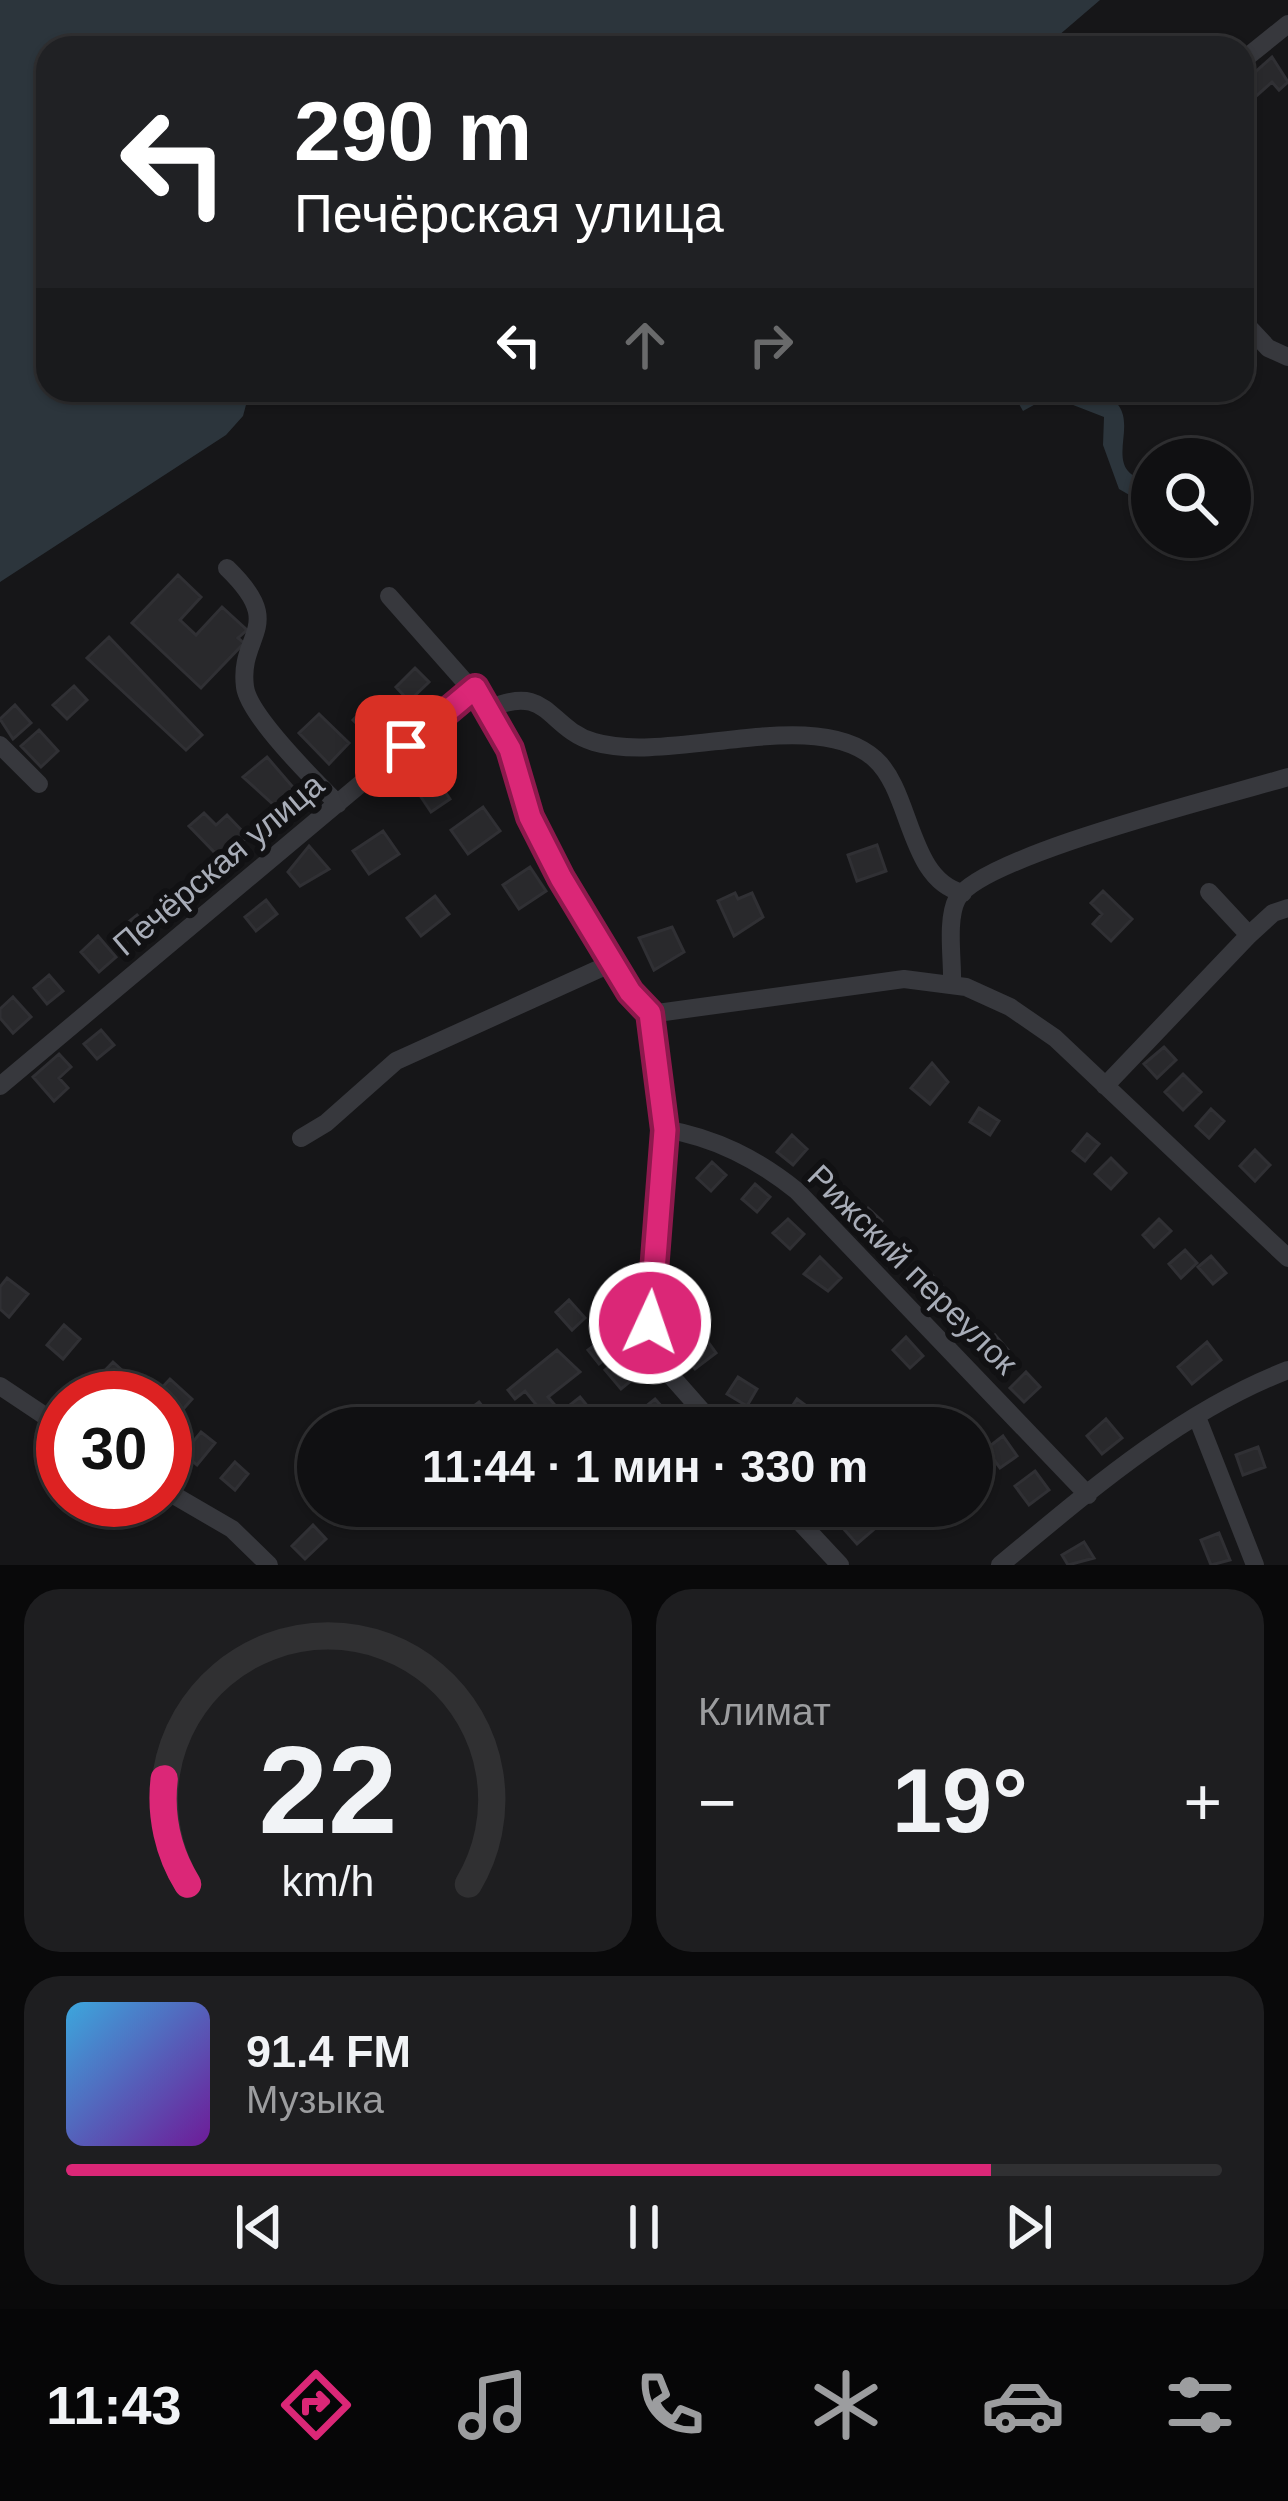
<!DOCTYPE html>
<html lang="ru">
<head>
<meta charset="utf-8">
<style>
	body { margin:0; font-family:Helvetica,sans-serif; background:#1e1e20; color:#f1f3f6; height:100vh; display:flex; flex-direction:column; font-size:45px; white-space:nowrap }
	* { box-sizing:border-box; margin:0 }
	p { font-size:39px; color:#9c9d9f }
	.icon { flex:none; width:66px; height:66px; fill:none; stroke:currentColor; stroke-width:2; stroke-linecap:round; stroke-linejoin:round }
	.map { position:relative; height:1565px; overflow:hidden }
	.sheet { display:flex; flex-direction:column; gap:24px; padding:24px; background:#09090a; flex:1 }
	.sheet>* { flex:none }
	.guide { position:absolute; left:36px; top:36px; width:1218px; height:366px; border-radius:36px; box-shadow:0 3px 9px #0004,0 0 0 3px #303032; background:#202124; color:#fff; overflow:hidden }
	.fabs { position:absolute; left:1131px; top:438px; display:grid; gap:24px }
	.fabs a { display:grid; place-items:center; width:120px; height:120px; border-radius:50%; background:#101012; box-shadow:0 3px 9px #0004,0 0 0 3px #303032; font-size:60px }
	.speed { position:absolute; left:36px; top:1371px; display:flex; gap:24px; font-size:60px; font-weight:700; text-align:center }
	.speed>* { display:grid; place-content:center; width:156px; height:156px; border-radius:50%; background:#101012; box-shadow:0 3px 9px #0004,0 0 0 3px #303032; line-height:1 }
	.speed .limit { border:18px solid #d22; background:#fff; color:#111 }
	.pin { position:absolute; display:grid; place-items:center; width:102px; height:102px; color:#fff; margin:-51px; border-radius:24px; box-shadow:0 6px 18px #0006 }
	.me { position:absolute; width:132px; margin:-66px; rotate:3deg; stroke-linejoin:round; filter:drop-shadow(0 0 9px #0008) }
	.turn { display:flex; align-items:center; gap:42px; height:252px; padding:0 60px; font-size:54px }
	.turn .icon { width:156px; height:156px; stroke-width:2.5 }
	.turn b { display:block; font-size:84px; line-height:102px }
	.lanes { display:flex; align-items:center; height:114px; padding:0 60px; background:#0003; justify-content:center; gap:60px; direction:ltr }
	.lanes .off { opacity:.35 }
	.big { font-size:90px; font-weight:700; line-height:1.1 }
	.sheet .tile { flex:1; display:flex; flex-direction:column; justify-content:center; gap:18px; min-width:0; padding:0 42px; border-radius:36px; background:#1e1e20 }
	.sheet .dial { align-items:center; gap:0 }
	.dial svg { height:312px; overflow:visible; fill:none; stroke:#303032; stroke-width:7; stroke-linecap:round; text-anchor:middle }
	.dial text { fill:#f1f3f6; stroke:none }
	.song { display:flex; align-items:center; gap:36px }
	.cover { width:144px; height:144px; border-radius:18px; background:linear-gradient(135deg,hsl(200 70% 55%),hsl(280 70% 35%)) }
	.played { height:12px; border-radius:6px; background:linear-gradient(90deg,#db2777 80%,#303032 80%) }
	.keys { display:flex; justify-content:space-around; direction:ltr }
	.heat { display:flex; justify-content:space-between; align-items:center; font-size:66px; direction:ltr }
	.sheet .tiles { flex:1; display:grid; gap:24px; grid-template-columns:1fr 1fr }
	.tile:last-child { grid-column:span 2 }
	.trip { position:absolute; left:297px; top:1407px; width:696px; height:120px; border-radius:60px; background:#101012; box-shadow:0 3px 9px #0004,0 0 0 3px #303032; font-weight:700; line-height:120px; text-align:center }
	.tabs { display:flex; height:192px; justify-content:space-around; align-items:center; background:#060607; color:#9c9d9f }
	.tabs .icon { width:84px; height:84px }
	.tabs .on { color:#db2777 }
	.tabs b { font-size:54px; color:#f1f3f6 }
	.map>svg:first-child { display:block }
</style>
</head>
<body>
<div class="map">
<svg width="1288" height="1565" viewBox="0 0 1288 1565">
	<rect width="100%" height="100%" fill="#161618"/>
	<path fill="#2c353c" d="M 0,0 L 1100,0 L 1044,48 L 48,48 L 48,390 L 250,390 L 243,416 L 226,435 L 0,582 Z
		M 1011,390 C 1037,390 1072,384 1097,392 C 1146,407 1110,449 1128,471 C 1133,477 1145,481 1152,485 L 1152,508 L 1119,489 L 1103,445 L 1104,417 L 1050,396 L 1023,411 Z"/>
	<path fill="#29292c" stroke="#303034" stroke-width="3" d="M 1272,57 L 1288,82 L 1279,90 L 1272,82 L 1255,97 L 1243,83 Z
		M 178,575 L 201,597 L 180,620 L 196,635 L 222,607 L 247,630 L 238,638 L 244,643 L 201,688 L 132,623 Z
		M 109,637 L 202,735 L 186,750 L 87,658 Z
		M 415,668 L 429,682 L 409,701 L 396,687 Z
		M 74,686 L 87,700 L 67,719 L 53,705 Z
		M 370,703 L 388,720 L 371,738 L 353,720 Z
		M 15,705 L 31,723 L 13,739 L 0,719 Z
		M 319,714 L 349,743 L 329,764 L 299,733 Z
		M 39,730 L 58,751 L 41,767 L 21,746 Z
		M 267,757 L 304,800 L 286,816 L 243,777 Z
		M 440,784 L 450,799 L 431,812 L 421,797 Z
		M 483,807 L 500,831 L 468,854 L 451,830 Z
		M 204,813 L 216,825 L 227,815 L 248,837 L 219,857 L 189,826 Z
		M 383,831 L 399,854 L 369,874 L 353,851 Z
		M 877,845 L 886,871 L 857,881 L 848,855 Z
		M 309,846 L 329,869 L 300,886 L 288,872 Z
		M 530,867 L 546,891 L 519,909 L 503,885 Z
		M 1103,891 L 1132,919 L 1111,941 L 1093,924 L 1102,914 L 1091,903 Z
		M 735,893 L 738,899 L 752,893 L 763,917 L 734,936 L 718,901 Z
		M 435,896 L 449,914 L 421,936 L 407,918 Z
		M 266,900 L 277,914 L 256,931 L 245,917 Z
		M 137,915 L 147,927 L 126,944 L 116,932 Z
		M 672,927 L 684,952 L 654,970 L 639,938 Z
		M 98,936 L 116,957 L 99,972 L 81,952 Z
		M 49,975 L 63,991 L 47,1004 L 34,988 Z
		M 13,997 L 31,1017 L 13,1033 L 0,1018 L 0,1009 Z
		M 101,1030 L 114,1045 L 97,1059 L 84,1044 Z
		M 1164,1047 L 1176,1060 L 1157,1078 L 1144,1064 Z
		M 59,1054 L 71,1067 L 59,1078 L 68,1088 L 54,1101 L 33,1077 Z
		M 932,1063 L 948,1082 L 930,1104 L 911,1088 Z
		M 1183,1074 L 1201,1092 L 1183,1110 L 1165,1092 Z
		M 979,1108 L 999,1121 L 990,1135 L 970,1122 Z
		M 1211,1109 L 1224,1121 L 1209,1138 L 1196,1126 Z
		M 1087,1134 L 1099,1144 L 1085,1161 L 1073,1151 Z
		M 792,1135 L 807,1149 L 793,1165 L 777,1152 Z
		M 1255,1150 L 1270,1165 L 1255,1181 L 1240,1166 Z
		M 1111,1158 L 1126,1173 L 1111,1189 L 1095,1174 Z
		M 712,1162 L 726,1175 L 711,1191 L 697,1178 Z
		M 755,1184 L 770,1197 L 757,1212 L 742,1199 Z
		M 868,1208 L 882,1221 L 869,1235 L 855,1222 Z
		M 788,1219 L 804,1234 L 790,1249 L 773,1233 Z
		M 1159,1219 L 1171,1231 L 1154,1247 L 1143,1235 Z
		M 1185,1250 L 1197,1263 L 1181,1278 L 1169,1264 Z
		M 1211,1256 L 1226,1273 L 1213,1284 L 1198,1267 Z
		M 820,1257 L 841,1278 L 828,1291 L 804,1274 Z
		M 930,1273 L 944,1288 L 929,1302 L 915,1288 Z
		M 7,1278 L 28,1294 L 9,1317 L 0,1309 L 0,1287 Z
		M 569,1300 L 585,1318 L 572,1330 L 556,1312 Z
		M 967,1313 L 980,1326 L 965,1341 L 952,1327 Z
		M 64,1325 L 80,1339 L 63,1359 L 47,1345 Z
		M 618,1327 L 629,1340 L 599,1364 L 588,1350 Z
		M 995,1335 L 1008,1350 L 991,1366 L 978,1351 Z
		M 906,1337 L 923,1356 L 910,1368 L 893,1350 Z
		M 706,1339 L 716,1353 L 695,1369 L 684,1355 Z
		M 1207,1342 L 1221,1360 L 1192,1384 L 1178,1367 Z
		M 557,1350 L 580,1372 L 548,1397 L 554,1404 L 543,1413 L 525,1391 L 515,1399 L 508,1390 Z
		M 627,1352 L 643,1371 L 621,1389 L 605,1370 Z
		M 113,1362 L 135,1382 L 120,1398 L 109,1398 L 93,1383 Z
		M 1026,1372 L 1040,1387 L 1024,1402 L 1010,1388 Z
		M 738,1377 L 757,1389 L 747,1406 L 727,1394 Z
		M 170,1379 L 192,1399 L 177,1416 L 165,1398 L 154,1396 Z
		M 580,1397 L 598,1419 L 587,1428 L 566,1408 Z
		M 655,1399 L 672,1418 L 661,1428 L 640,1411 Z
		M 797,1399 L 812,1410 L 799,1428 L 788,1428 L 781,1423 Z
		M 479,1402 L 499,1428 L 471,1428 L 462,1415 Z
		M 1106,1419 L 1122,1438 L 1102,1454 L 1087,1436 Z
		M 201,1432 L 215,1443 L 197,1465 L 183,1454 Z
		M 1003,1436 L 1017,1456 L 1000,1468 L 986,1449 Z
		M 1258,1447 L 1265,1467 L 1243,1475 L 1236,1455 Z
		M 235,1462 L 248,1474 L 235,1490 L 221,1478 Z
		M 1035,1471 L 1049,1490 L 1029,1505 L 1015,1486 Z
		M 847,1506 L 864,1506 L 880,1524 L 857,1544 L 834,1518 Z
		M 313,1525 L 326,1539 L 305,1559 L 292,1546 Z
		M 1219,1533 L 1230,1560 L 1211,1565 L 1201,1540 Z
		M 1084,1542 L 1094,1558 L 1068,1565 L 1062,1555 Z"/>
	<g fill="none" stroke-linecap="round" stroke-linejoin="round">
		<path stroke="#37383d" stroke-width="18" d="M 1242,61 L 1288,24
			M 1242,320 L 1268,348 L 1288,357
			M 227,568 C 288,627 238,633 245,687 C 249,716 315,781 338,804
			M 389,596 L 489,709 L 561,879 L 630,992 L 650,1014 L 665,1129 L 651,1332 L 672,1377 L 717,1428
			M 489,709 C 549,682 547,728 594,742 C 671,765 814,704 875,759 C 912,792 908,880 963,893
			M 0,745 L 39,784
			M 1209,892 L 1249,935
			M 952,983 C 953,961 946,920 957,899 C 982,855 1230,795 1288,777
			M 650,1014 L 904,979 L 966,987 L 1010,1007 L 1055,1038 L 1288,1258
			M 0,1086 L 475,688
			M 1105,1086 L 1249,935 L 1273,913 L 1288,908
			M 665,1129 C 716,1138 757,1159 797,1191 L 1088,1495
			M 301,1138 L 326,1123 L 396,1061 L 612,963
			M 0,1386 L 63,1428
			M 1197,1417 L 1255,1565
			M 165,1490 L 232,1529 L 269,1565
			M 785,1506 L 840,1565
			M 1000,1565 C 1088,1492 1181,1411 1288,1370"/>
	</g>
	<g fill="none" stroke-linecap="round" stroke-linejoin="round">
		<defs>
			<path id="route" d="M 406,746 L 475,688 L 510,749 L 530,817 L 561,878 L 630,992 L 650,1013 L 665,1130 L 650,1323"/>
		</defs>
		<use href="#route" stroke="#8e194d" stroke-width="30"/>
		<use href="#route" stroke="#db2777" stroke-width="21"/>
	</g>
	<g text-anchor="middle" stroke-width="12" stroke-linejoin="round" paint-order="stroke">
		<g font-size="33" fill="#a8adb8" stroke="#111113">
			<text transform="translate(218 864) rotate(-40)" y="12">Печёрская улица</text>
			<text transform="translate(913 1269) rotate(45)" y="12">Рижский переулок</text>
		</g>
	</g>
</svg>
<div class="fabs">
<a><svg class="icon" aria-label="search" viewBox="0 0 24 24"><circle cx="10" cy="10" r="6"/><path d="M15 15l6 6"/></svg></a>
</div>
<div class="speed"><div class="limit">30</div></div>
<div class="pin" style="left:406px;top:746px;background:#d93025"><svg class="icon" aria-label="arrive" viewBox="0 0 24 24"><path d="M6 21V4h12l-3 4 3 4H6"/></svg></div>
<svg class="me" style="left:650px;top:1323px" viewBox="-20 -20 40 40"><circle r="17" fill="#db2777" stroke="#fff" stroke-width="3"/><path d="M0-11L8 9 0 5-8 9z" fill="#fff"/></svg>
<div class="trip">11:44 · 1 мин · 330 m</div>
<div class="guide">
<div class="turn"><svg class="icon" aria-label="left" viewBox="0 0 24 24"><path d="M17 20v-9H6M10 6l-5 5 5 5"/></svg><div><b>290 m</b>Печёрская улица</div></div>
<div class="lanes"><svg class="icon" aria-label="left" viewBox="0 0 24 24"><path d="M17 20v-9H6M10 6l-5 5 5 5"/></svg><svg class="icon off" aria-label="ahead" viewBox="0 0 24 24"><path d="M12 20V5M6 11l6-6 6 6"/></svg><svg class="icon off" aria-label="right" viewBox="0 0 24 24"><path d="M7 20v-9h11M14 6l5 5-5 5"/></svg></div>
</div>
</div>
<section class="sheet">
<div class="tiles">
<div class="tile dial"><svg viewBox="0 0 100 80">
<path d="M14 69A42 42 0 1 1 86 69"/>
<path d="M14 69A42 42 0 0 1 8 42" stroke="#db2777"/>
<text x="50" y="56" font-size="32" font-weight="700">22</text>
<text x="50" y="72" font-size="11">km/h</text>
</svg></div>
<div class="tile"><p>Климат</p>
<div class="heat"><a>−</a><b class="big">19°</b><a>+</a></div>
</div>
<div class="tile">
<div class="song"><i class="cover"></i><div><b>91.4 FM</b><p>Музыка</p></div></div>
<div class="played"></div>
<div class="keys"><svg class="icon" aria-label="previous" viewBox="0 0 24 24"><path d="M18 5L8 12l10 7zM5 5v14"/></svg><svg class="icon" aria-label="pause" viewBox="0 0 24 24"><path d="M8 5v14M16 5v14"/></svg><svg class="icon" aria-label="next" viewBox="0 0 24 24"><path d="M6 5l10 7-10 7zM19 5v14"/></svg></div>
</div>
</div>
</section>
<nav class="tabs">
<b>11:43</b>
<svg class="icon on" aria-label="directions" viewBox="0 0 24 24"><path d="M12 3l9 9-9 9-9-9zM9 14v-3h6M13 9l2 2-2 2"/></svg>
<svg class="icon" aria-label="music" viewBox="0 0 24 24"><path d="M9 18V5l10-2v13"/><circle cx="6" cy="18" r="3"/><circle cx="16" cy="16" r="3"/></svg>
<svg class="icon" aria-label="phone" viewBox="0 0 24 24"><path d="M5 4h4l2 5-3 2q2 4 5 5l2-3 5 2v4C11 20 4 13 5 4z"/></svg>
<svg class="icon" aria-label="climate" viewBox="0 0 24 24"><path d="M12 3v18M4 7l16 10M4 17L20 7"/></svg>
<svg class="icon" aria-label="car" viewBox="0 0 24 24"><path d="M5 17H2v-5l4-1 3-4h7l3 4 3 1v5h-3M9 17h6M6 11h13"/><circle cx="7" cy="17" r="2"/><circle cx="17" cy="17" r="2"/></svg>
<svg class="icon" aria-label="filters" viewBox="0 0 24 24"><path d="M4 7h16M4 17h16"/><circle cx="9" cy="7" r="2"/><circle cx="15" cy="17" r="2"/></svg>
</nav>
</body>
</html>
